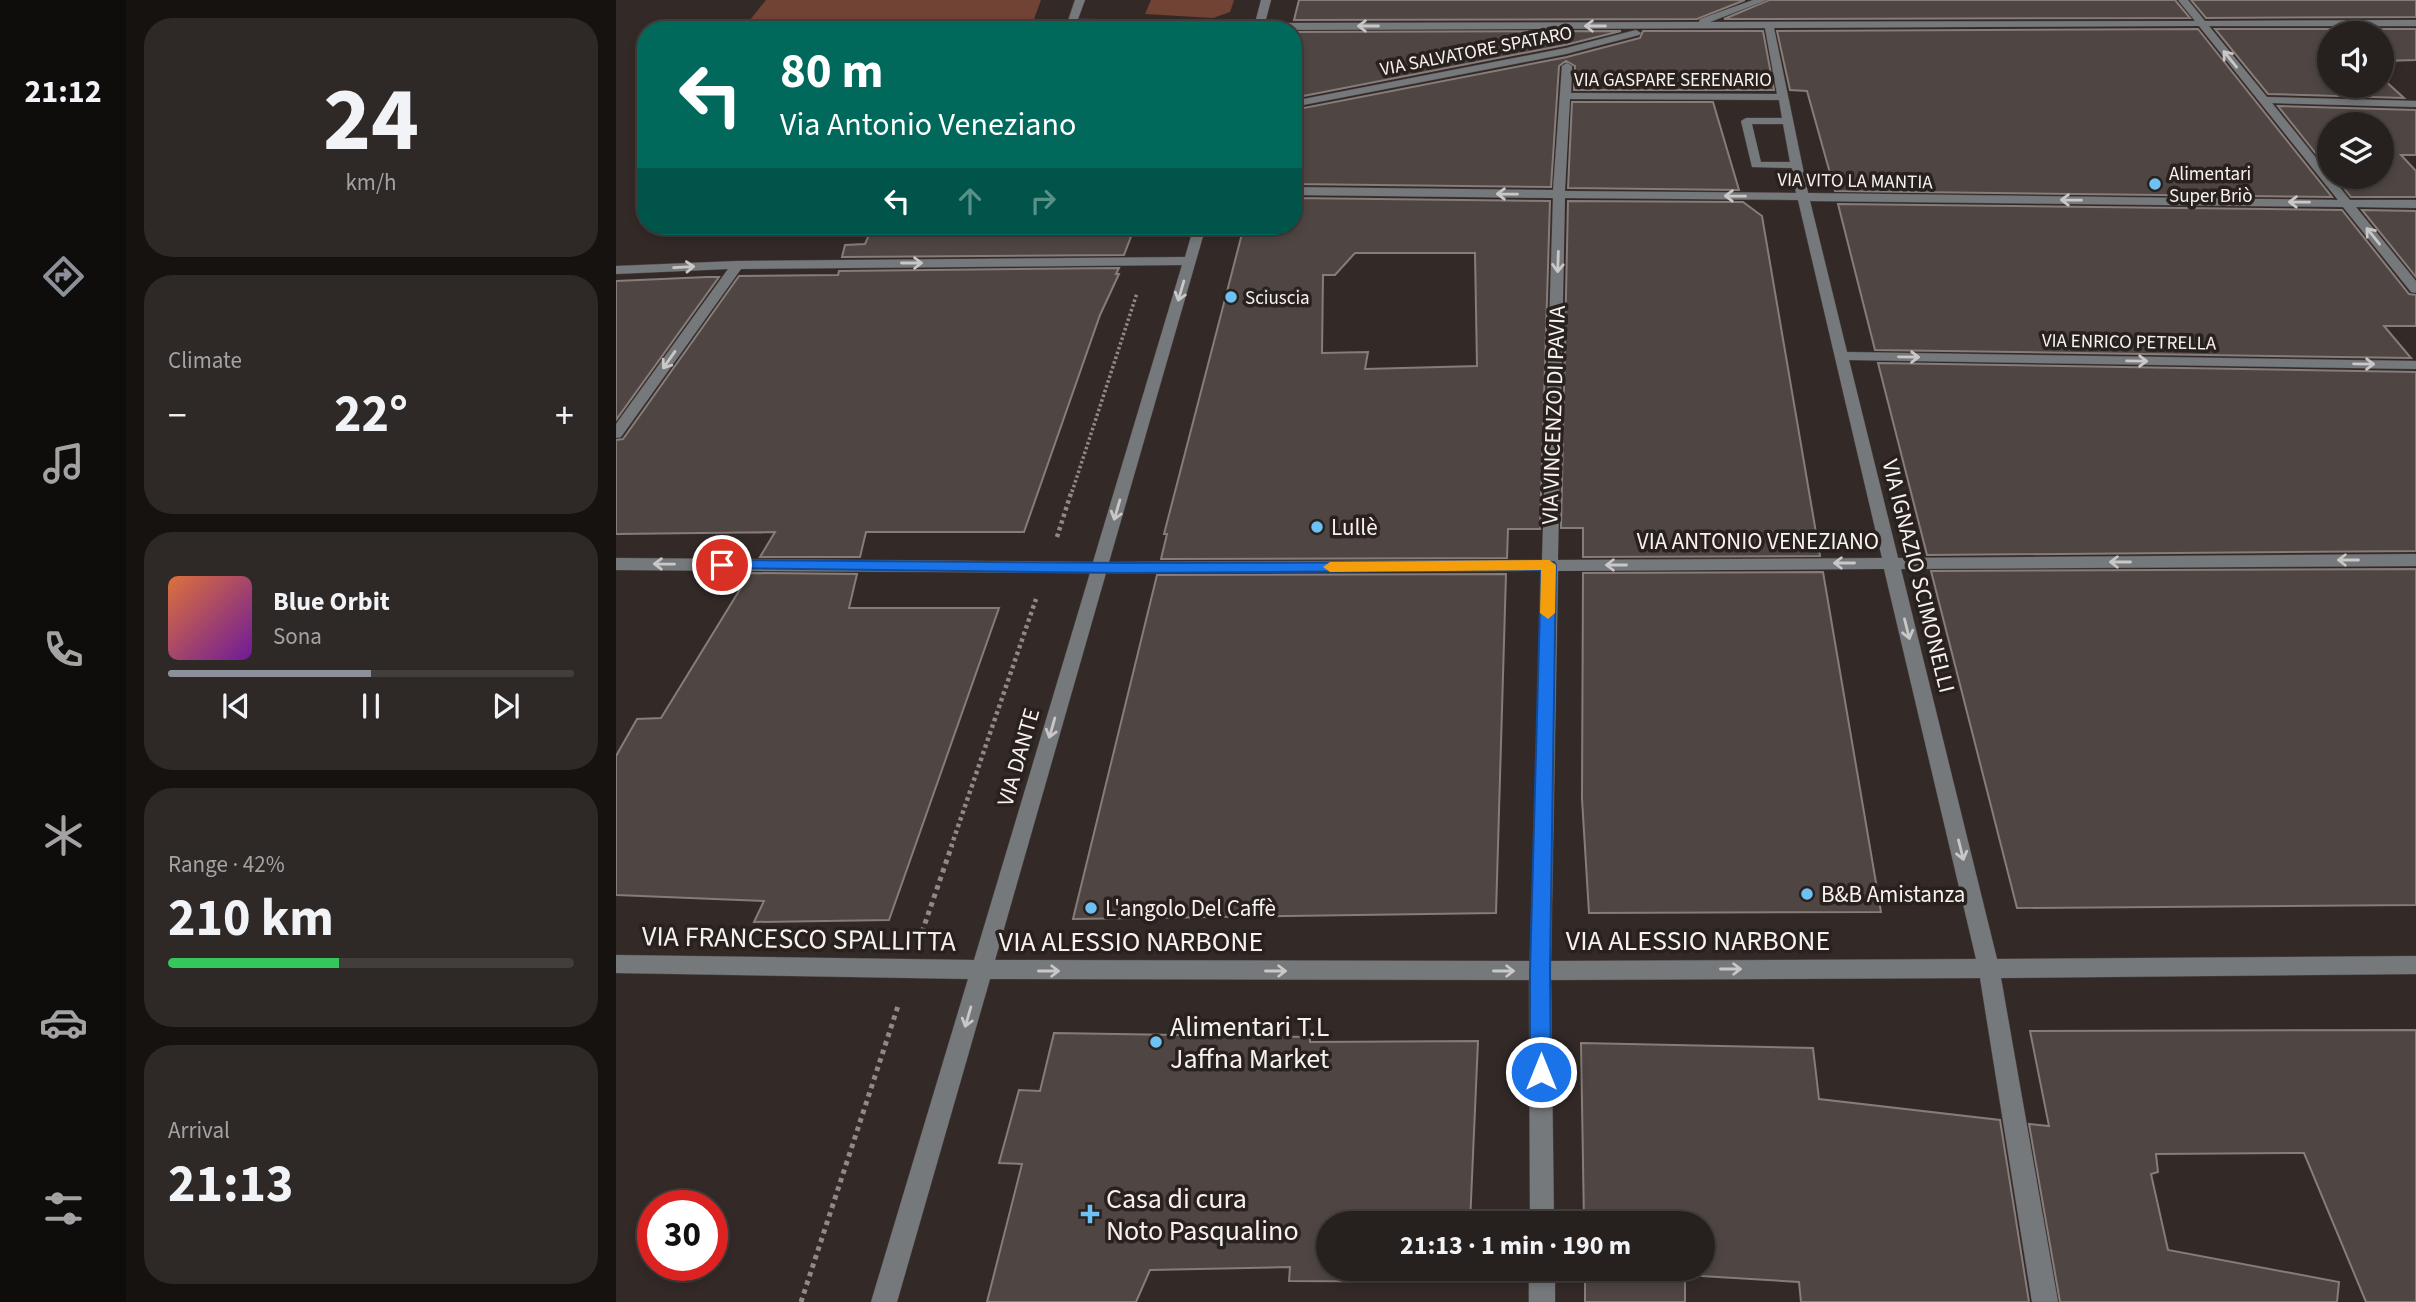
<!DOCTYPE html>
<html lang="en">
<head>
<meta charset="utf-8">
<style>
	body { margin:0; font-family:"Source Sans 3",sans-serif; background:#2e2827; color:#f1f3f6; height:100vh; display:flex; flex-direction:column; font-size:26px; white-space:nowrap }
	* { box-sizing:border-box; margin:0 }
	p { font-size:23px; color:#a4a3a4 }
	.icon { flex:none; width:38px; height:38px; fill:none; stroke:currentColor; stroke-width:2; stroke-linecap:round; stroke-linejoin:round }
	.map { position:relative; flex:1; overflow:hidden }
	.side { display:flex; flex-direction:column; gap:18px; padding:18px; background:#151210; width:490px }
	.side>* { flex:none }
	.banner { position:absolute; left:21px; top:21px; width:665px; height:214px; border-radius:28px; box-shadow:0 4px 10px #0003,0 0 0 2px #423e3c; background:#00695c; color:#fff; overflow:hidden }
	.tools { position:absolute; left:1701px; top:21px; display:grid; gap:14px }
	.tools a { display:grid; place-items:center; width:77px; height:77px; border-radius:50%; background:#26201e; box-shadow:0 4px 10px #0003,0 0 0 2px #423e3c; font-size:35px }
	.speed { position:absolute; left:21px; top:1190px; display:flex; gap:14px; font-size:35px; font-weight:700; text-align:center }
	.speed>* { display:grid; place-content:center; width:91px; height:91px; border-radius:50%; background:#26201e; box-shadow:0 4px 10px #0003,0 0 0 2px #423e3c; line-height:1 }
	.speed .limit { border:10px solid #d22; background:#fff; color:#111 }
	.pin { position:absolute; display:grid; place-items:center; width:60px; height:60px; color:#fff; margin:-30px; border:4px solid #fff; border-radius:50%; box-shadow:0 2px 7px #0007 }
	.me { position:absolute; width:77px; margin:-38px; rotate:0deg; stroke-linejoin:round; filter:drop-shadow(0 0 5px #0008) }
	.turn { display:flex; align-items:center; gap:24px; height:147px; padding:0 28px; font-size:32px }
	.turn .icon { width:91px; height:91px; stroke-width:2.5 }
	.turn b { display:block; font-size:49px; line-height:60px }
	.lanes { display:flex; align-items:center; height:66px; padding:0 28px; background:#0003; justify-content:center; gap:35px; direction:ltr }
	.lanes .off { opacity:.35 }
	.big { font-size:52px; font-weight:700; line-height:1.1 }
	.side .card { flex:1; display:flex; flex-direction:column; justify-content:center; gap:10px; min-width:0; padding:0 24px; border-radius:28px; background:#2e2827 }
	.side .dial { align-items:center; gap:0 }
	.dial b { font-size:91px; line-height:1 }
	.song { display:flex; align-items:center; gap:21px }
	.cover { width:84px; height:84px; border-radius:10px; background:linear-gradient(135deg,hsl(20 70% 55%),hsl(280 70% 35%)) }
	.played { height:7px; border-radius:4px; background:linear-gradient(90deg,#8c9099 50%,#423e3c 50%) }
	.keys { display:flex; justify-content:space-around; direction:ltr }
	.heat { display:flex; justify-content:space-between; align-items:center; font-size:38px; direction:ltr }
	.charge { height:10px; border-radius:5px; background:linear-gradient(90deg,#34c759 42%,#423e3c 0) }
	.trip { position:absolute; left:700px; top:1211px; width:399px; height:70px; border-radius:35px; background:#26201e; box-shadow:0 4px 10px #0003,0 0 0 2px #423e3c; font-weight:700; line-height:70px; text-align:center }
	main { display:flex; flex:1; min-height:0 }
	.dock { display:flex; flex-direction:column; width:126px; justify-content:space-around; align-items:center; background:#0f0d0c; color:#a4a3a4 }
	.dock .icon { width:49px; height:49px }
	.dock .active { color:#8c9099 }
	.dock b { font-size:32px; color:#f1f3f6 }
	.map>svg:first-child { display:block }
</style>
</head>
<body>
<main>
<nav class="dock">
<b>21:12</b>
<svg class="icon active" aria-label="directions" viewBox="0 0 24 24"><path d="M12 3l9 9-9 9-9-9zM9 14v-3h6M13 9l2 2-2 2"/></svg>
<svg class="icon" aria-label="music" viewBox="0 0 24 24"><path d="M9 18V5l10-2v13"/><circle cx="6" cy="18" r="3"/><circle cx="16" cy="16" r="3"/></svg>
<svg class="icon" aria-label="phone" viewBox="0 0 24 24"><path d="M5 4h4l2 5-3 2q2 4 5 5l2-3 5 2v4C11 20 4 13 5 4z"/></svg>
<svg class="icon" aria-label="climate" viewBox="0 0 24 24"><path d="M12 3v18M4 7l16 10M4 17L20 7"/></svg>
<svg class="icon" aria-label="car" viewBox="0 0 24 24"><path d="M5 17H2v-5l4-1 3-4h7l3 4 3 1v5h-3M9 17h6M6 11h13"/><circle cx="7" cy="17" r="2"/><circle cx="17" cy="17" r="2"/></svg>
<svg class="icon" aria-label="filters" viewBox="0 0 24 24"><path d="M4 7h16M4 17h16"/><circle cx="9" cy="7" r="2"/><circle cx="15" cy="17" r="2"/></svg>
</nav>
<section class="side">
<div class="card dial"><b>24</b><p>km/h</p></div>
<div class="card"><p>Climate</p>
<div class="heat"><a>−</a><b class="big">22°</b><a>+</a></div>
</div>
<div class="card">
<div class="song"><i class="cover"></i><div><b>Blue Orbit</b><p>Sona</p></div></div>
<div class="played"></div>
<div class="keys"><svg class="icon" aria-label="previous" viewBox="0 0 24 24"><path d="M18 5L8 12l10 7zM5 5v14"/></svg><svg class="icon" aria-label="pause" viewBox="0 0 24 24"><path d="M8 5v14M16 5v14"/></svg><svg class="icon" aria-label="next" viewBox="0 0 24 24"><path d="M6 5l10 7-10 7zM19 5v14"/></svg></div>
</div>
<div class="card"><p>Range · 42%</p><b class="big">210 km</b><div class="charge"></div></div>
<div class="card"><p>Arrival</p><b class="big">21:13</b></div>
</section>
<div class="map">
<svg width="1800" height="1302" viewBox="0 0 1800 1302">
	<rect width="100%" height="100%" fill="#332a28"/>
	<path fill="#704335" d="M 150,0 L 425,0 L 414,30 L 126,30 Z
		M 535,0 L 618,0 L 614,12 L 597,18 L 529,14 Z"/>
	<path fill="#4f4643" stroke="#867c79" stroke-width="2" fill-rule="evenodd" d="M 683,0 L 1129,0 L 1081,19 L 678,20 Z
		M 1153,0 L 1559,0 L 1574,18 L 1108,19 Z
		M 1575,0 L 1800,0 L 1800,17 L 1590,18 Z
		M 1582,29 L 1716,197 L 1219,191 L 1191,91 L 1174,90 L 1161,31 Z
		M 1599,29 L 1800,29 L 1800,60 L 1768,61 L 1775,69 L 1766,69 L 1766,33 L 1713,33 L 1713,86 L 1766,86 L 1766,78 L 1788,98 L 1652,94 Z
		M 1005,31 L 949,45 L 677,98 L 677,32 Z
		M 1027,31 L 1147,31 L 1158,90 L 958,90 L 959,66 L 950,61 L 943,66 L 935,187 L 677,184 L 677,110 L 951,57 L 1024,38 Z
		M 956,102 L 1097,102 L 1123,190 L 952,188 Z
		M 1662,106 L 1800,110 L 1800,155 L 1785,155 L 1800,171 L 1800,197 L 1735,197 L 1719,177 L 1766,177 L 1766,124 L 1713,124 L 1713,170 Z
		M 677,198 L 934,201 L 924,529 L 892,529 L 891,558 L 545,559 L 551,534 L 548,534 L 628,226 L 677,226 ZM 739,253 L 859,253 L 861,366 L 749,369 L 752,352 L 706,353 L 707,275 L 719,275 Z
		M 952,201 L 1127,202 L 1146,216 L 1204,556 L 967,557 L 967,528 L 945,528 Z
		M 1222,204 L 1726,210 L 1793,294 L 1800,295 L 1800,326 L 1768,326 L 1795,358 L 1259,350 Z
		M 1746,210 L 1800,211 L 1800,277 Z
		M 257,226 L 519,226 L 508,255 L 226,257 L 229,245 L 249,244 Z
		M 503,268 L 500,274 L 503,274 L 484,315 L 408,532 L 250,532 L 244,557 L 144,557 L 159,532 L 0,534 L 0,440 L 7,439 L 123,276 L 222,275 L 223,271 Z
		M 91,277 L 103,277 L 0,420 L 0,281 Z
		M 1262,363 L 1800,372 L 1800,551 L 1311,555 Z
		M 1800,569 L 1800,905 L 1401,908 L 1315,571 Z
		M 1207,572 L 1265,912 L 973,913 L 966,799 L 967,573 Z
		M 134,573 L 241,574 L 233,608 L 383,608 L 273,920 L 138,922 L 148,901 L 0,895 L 0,756 L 21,719 L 45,718 Z
		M 890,574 L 880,913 L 457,919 L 541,575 Z
		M 1800,1030 L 1800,1302 L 1750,1302 L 1688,1153 L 1540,1154 L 1542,1172 L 1535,1174 L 1552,1250 L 1723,1282 L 1721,1302 L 1444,1302 L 1413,1124 L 1433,1126 L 1414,1031 Z
		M 438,1033 L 694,1037 L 694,1042 L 862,1041 L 854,1223 L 712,1223 L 712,1269 L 852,1269 L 851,1282 L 673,1281 L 674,1267 L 534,1270 L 520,1302 L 371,1302 L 406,1164 L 383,1163 L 403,1090 L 424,1091 Z
		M 965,1043 L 1197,1048 L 1203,1099 L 1384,1120 L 1413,1302 L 1185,1302 L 1183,1282 L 1069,1275 L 1069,1302 L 969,1302 L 969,1269 L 1087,1269 L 1087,1223 L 968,1223 Z"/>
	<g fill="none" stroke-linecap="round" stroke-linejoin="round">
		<defs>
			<path id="minor" d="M 459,0 L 469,0 L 462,19 L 639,23 L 645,0 L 655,0 L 649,23 L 1083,22 L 1084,19 L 1137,0 L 1151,0 L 1094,22 L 1579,21 L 1562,0 L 1572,0 L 1589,21 L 1800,20 L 1800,26 L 1593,26 L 1651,97 L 1800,101 L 1800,107 L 1656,103 L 1734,200 L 1800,200 L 1800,208 L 1740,207 L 1800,281 L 1800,293 L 1795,292 L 1727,207 L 1194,201 L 1231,352 L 1800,361 L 1800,369 L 1233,360 L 1282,558 L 1800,554 L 1800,566 L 1285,569 L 1381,959 L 1800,956 L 1800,974 L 1385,978 L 1442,1302 L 1416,1302 L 1364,978 L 935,980 L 938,1223 L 914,1223 L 913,980 L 374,979 L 281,1302 L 255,1302 L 352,979 L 0,973 L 0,955 L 358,960 L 474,573 L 0,570 L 0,558 L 477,562 L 566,265 L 125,269 L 5,437 L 0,438 L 0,424 L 112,269 L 0,274 L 0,266 L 121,261 L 569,257 L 578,226 L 590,226 L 493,562 L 926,560 L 937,198 L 677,195 L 677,187 L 937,190 L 946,66 L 951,63 L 956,66 L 955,93 L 1161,94 L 1149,28 L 637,30 L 461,25 L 459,30 L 449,30 ZM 1583,26 L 1722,200 L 1192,193 L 1158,28 ZM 954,99 L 1163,100 L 1166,118 L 1130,118 L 1125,121 L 1136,167 L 1176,168 L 1180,193 L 949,191 ZM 1136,124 L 1167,124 L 1174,162 L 1145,162 ZM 949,198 L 1182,200 L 1266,558 L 942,560 ZM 1268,569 L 1360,959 L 935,961 L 942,571 ZM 926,571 L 914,961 L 379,960 L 490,573 Z
				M 1020,30 L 1025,33 L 1023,35 L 950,54 L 677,107 L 677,101 L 950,48 Z
				M 913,1269 L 939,1269 L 939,1302 L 913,1302 Z"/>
		</defs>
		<use href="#minor" stroke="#4e4644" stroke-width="1"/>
		<path stroke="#908987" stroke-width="3.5" stroke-dasharray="2.5 2.5" stroke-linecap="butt" d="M 456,492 L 521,293"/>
		<path stroke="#908987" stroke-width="4.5" stroke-dasharray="3.5 3.5" stroke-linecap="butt" d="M 441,537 L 456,490
			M 335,847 L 420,599"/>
		<path stroke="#908987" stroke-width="5" stroke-dasharray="4.5 4.5" stroke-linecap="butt" d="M 306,932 L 336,845
			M 185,1302 L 283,1003"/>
		<use href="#minor" fill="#76797c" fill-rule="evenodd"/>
	</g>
	<defs><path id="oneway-shaft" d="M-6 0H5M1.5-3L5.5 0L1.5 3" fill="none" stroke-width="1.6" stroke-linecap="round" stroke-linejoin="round" transform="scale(1.75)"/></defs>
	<g stroke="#cac8c7">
		<use href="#oneway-shaft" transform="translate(752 26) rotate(180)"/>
		<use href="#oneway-shaft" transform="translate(979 26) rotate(180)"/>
		<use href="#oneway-shaft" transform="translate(1614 59) rotate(-129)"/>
		<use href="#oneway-shaft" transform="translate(891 194) rotate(-179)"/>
		<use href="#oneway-shaft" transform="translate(1119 196) rotate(-179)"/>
		<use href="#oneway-shaft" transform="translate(1455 200) rotate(-179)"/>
		<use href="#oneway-shaft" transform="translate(1683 202) rotate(-179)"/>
		<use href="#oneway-shaft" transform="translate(1757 236) rotate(-129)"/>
		<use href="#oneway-shaft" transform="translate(942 262) rotate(92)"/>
		<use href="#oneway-shaft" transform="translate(296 263)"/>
		<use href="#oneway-shaft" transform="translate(68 267) rotate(-3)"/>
		<use href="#oneway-shaft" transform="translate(565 291) rotate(106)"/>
		<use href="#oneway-shaft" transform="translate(1293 357) rotate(1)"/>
		<use href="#oneway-shaft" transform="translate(53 360) rotate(125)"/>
		<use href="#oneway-shaft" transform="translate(1521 361) rotate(1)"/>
		<use href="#oneway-shaft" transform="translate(1748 364) rotate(1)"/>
		<use href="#oneway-shaft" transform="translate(501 510) rotate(106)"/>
		<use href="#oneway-shaft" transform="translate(1732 560) rotate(180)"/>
		<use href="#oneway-shaft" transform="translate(1504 562) rotate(180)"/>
		<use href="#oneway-shaft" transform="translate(1228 563) rotate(180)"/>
		<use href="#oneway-shaft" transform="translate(48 564) rotate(-179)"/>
		<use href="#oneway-shaft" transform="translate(1000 565) rotate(180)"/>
		<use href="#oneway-shaft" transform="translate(1291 629) rotate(76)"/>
		<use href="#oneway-shaft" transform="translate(436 728) rotate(106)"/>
		<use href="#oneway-shaft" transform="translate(1345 850) rotate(76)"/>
		<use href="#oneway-shaft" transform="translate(1115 969)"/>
		<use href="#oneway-shaft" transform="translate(433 971)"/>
		<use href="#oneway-shaft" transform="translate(660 971)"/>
		<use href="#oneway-shaft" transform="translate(888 971)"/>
		<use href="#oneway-shaft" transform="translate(352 1017) rotate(106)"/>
	</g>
	<path fill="#1a73e8" stroke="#114b97" stroke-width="2" d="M 106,560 L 508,563 L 938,562 L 940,565 L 934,971 L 935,1072 L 932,1079 L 925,1082 L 917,1079 L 914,1072 L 914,971 L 925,570 L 508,573 L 101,568 L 99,565 Z"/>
	<path fill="#f59e0b" d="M 933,560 L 940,565 L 939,613 L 932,619 L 924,613 L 925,570 L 714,572 L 707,567 L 714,562 Z"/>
	<g fill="#6dc2f3" stroke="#29211e" stroke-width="2.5">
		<circle cx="1539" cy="184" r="7"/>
		<circle cx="615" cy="297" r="7"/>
		<circle cx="701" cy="527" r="7"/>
		<circle cx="1191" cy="894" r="7"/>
		<circle cx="475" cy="908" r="7"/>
		<circle cx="540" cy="1042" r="7"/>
		<path d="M470.5 1203.5h7v7h7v7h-7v7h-7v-7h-7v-7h7z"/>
	</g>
	<g text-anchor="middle" stroke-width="7" stroke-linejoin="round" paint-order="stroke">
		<g font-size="19" fill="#f7f2f0" stroke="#29211e">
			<text transform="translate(860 50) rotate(-11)" y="7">VIA SALVATORE SPATARO</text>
			<text x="1057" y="86">VIA GASPARE SERENARIO</text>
			<text transform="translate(1239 180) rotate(1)" y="7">VIA VITO LA MANTIA</text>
			<text transform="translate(1513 341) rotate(1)" y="7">VIA ENRICO PETRELLA</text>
		</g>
		<g font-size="19" fill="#f7f2f0" stroke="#29211e" text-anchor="start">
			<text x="1553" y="180">Alimentari<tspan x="1553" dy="22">Super Briò</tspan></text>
			<text x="629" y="304">Sciuscia</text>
		</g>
		<g font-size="23" fill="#f7f2f0" stroke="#29211e">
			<text transform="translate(937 415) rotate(-88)" y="8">VIA VINCENZO DI PAVIA</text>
			<text x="1142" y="549">VIA ANTONIO VENEZIANO</text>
			<text transform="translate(1303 576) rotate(76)" y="8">VIA IGNAZIO SCIMONELLI</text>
			<text transform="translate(402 757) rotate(-74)" y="8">VIA DANTE</text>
		</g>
		<g font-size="23" fill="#f7f2f0" stroke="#29211e" text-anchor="start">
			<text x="715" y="535">Lullè</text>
			<text x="1205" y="902">B&amp;B Amistanza</text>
			<text x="489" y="916">L'angolo Del Caffè</text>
		</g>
		<g font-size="28" fill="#f7f2f0" stroke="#29211e">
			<text transform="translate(183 938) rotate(1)" y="10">VIA FRANCESCO SPALLITTA</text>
			<text x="1082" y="950">VIA ALESSIO NARBONE</text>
			<text x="515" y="951">VIA ALESSIO NARBONE</text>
		</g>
		<g font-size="28" fill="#f7f2f0" stroke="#29211e" text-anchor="start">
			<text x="554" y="1036">Alimentari T.L<tspan x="554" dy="32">Jaffna Market</tspan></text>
			<text x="490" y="1208">Casa di cura<tspan x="490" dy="32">Noto Pasqualino</tspan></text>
		</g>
	</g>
</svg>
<div class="tools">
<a><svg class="icon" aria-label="sound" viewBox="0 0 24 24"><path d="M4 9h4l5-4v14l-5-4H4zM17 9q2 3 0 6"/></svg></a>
<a><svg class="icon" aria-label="layers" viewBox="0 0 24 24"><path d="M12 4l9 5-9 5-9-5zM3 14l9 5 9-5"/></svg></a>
</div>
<div class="speed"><div class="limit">30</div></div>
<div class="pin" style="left:106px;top:565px;background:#d93025"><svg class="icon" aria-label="arrive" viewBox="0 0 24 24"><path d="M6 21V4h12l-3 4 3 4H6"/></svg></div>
<svg class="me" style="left:925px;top:1072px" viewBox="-20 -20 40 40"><circle r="17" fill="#1a73e8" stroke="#fff" stroke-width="3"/><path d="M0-11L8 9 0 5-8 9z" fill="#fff"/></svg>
<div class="trip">21:13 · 1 min · 190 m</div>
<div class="banner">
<div class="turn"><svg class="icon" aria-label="left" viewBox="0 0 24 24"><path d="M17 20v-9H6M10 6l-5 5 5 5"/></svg><div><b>80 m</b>Via Antonio Veneziano</div></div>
<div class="lanes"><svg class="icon" aria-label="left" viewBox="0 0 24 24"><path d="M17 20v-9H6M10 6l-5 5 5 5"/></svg><svg class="icon off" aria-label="ahead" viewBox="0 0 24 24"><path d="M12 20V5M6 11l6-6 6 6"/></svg><svg class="icon off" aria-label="right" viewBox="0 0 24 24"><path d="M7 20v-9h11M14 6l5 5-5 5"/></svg></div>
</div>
</div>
</main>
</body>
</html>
